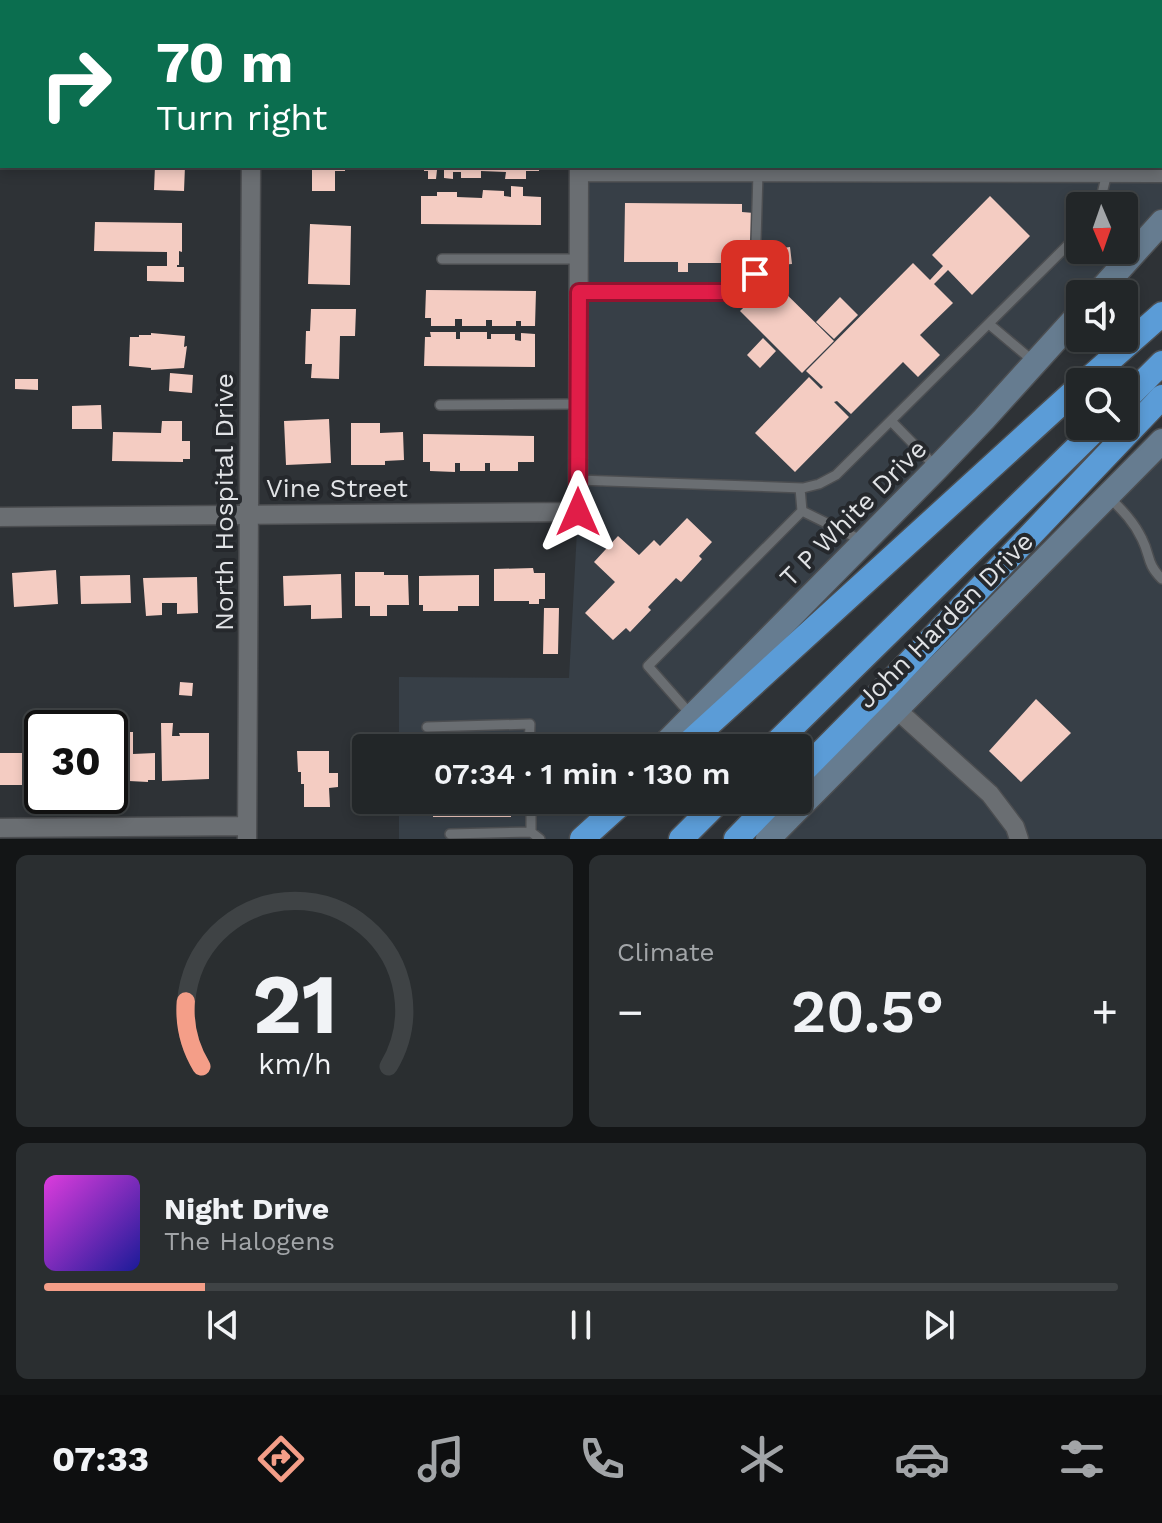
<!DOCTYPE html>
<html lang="en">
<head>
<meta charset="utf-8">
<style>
	body { margin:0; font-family:"Work Sans",sans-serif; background:#2a2e30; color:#f1f3f6; height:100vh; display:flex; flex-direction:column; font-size:30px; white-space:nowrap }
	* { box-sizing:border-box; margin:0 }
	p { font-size:26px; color:#a2a5a8 }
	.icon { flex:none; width:44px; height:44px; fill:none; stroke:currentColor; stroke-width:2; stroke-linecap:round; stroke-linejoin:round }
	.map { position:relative; height:839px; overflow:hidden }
	.details { display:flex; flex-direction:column; gap:16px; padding:16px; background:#131516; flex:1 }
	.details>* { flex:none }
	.top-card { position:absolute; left:0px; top:0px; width:1162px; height:168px; box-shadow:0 4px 12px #0003,0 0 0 2px #3f4345; background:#0b6e4f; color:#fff; overflow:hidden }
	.needle { width:52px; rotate:178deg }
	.tools { position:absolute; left:1066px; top:192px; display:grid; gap:16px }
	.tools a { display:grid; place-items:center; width:72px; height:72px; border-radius:8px; background:#222628; box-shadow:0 4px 12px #0003,0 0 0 2px #3f4345; font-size:40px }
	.speed { position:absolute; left:24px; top:710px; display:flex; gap:16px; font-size:40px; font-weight:700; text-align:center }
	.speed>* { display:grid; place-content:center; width:104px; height:104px; border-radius:50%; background:#222628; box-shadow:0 4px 12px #0003,0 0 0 2px #3f4345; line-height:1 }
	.speed .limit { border:4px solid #111; border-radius:12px; background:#fff; color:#111 }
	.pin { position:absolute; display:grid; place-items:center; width:68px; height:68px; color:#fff; margin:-34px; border-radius:16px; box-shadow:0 4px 12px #0006 }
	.me { position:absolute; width:88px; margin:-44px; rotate:0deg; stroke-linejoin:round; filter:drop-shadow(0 0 6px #0008) }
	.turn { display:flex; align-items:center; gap:28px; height:168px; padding:0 24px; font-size:36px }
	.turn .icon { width:104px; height:104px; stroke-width:2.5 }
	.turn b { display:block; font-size:56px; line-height:68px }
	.big { font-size:60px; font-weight:600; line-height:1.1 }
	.details .tile { flex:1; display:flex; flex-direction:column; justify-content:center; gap:12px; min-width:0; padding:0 28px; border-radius:12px; background:#2a2e30 }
	.details .dial { align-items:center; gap:0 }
	.dial svg { height:208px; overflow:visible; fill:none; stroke:#3f4345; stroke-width:7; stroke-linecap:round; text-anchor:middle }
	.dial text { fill:#f1f3f6; stroke:none }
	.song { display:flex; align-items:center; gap:24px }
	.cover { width:96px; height:96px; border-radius:12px; background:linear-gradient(135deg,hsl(300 70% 55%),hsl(240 70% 35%)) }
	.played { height:8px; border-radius:4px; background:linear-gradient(90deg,#f49e88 15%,#3f4345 15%) }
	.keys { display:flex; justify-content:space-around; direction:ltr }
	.heat { display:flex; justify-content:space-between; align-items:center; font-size:44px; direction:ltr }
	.details .tiles { flex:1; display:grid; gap:16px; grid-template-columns:1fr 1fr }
	.tile:last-child { grid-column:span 2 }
	.trip { position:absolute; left:352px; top:734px; width:460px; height:80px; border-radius:8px; background:#222628; box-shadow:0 4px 12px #0003,0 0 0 2px #3f4345; font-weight:600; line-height:80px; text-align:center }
	.tabs { display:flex; height:128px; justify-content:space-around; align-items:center; background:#0e0f10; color:#a2a5a8 }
	.tabs .icon { width:56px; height:56px }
	.tabs .selected { color:#f49e88 }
	.tabs b { font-size:36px; color:#f1f3f6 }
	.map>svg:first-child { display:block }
</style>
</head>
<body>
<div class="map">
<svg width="1162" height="839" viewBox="0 0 1162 839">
	<rect width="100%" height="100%" fill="#2e3236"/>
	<path fill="#373f47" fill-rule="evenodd" d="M 579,0 L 1162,0 L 1162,223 L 1098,294 L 1080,294 L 1080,313 L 660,748 L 399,748 L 399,677 L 569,678 L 578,512 L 579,166 L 1160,166 L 1160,2 L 579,2 ZM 1080,206 L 1124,206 L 1124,250 L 1080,250 Z
		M 1162,441 L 1162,839 L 768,839 Z
		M 399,800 L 609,800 L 571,839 L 399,839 Z"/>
	<path fill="#f4ccc2" d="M 155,166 L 185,166 L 184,191 L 154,190 Z
		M 312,166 L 345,166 L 345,171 L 335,171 L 335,191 L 312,191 Z
		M 424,166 L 539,166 L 539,171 L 526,171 L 526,179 L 505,179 L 506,172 L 481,171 L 481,178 L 461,178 L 461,172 L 453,172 L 453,179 L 444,178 L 444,170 L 437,170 L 436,179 L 428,179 L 428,171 L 424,171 Z
		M 511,186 L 523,187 L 523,196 L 541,197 L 541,225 L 421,224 L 421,196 L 437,196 L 437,192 L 457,192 L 457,197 L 482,198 L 483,190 L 504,191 L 504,196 L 511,197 Z
		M 990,196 L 1030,236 L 972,295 L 948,270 L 934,284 L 953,303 L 920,335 L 940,355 L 918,377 L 903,362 L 851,414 L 837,401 L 834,402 L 849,417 L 795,472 L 755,433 L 809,377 L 821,389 L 823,387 L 806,371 L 913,263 L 930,280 L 943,266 L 932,255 Z
		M 625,203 L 742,204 L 742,212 L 754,213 L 754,254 L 741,254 L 741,263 L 688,263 L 688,272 L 678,272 L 678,262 L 624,262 Z
		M 95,222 L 182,223 L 182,252 L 179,251 L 179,265 L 177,265 L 177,267 L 184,267 L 184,282 L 147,281 L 147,266 L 167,266 L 167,252 L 94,251 Z
		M 310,224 L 351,226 L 350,285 L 308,284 Z
		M 790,247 L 792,264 L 779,265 L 777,249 Z
		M 772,280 L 834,341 L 802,373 L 740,311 Z
		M 426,290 L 536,291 L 535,326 L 521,326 L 521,321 L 516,321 L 516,326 L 492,326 L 492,320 L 486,320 L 486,326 L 462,326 L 462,319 L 455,319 L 455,326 L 431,326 L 431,318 L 425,318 Z
		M 840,297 L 858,315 L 834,339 L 816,322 Z
		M 311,309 L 356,309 L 355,336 L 340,336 L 339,379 L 311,378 L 312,364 L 305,364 L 306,331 L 310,331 Z
		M 430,332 L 456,332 L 456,339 L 460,339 L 460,332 L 487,332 L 487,339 L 491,339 L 491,334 L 515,334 L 515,340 L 521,341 L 521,333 L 535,334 L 535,367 L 424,366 L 425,337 L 431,337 Z
		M 151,333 L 185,336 L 184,347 L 187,346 L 184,368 L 151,370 L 151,368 L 129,366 L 130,337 L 139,337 L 139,335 L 151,335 Z
		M 763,338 L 776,351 L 760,368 L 747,355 Z
		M 170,373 L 193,375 L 192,393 L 169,391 Z
		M 15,379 L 38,379 L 38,390 L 15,389 Z
		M 101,405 L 102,429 L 72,429 L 72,406 Z
		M 329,419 L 331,463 L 286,465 L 284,421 Z
		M 162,421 L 182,421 L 182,441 L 190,441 L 190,459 L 183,459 L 183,462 L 112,461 L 113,432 L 161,433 Z
		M 351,423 L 380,423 L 380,433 L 403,432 L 404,460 L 385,461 L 385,465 L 351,465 Z
		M 423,434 L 534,436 L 534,462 L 518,462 L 518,471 L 490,471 L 490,463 L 485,463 L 485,471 L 460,471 L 460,463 L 455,463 L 455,472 L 430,471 L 430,462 L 423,462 Z
		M 687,518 L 712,542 L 699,556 L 702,559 L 681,582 L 676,578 L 648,607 L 651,610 L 630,632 L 626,628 L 613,640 L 585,613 L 615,582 L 594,562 L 618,536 L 639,555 L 654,540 L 660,546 Z
		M 533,568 L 534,573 L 545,573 L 545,599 L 539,599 L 539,604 L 529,604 L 529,601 L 494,601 L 494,569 Z
		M 56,570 L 58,604 L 14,607 L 12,573 Z
		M 355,572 L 384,572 L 384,575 L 408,575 L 409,605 L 387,605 L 387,616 L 370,616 L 370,606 L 355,606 Z
		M 341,574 L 342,618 L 311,619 L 311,605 L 284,606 L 283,576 Z
		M 130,575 L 131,603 L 81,604 L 80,576 Z
		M 479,575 L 479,606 L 458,606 L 458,611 L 423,611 L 423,605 L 419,605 L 419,576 Z
		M 197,577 L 198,613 L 177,614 L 177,603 L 162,603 L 162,615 L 146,616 L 143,578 Z
		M 544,608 L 559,608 L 558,654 L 543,654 Z
		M 180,682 L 193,683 L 192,696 L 179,695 Z
		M 1036,699 L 1071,733 L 1021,782 L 989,751 Z
		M 161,723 L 173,723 L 172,736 L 180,736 L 179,733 L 209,733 L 209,779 L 162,781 Z
		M 110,732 L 133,732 L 133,754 L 155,753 L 155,780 L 148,780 L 148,782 L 110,780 Z
		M 297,751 L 329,751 L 329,773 L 338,773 L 338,787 L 329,788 L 330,807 L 304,807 L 304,784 L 301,784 L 301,772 L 298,772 Z
		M 0,753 L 28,753 L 28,785 L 0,785 Z
		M 433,800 L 511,800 L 511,817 L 433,817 Z"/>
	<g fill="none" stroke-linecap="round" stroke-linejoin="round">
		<defs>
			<path id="lane" d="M 1084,0 L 1084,2
				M 1001,2 L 1001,0
				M 1039,2 L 1039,0
				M 1099,206 L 1107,173
				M 442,259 L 579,259
				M 579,292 L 730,292 L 749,286 L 755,274 L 758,173
				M 989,324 L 1033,361
				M 440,405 L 578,404
				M 891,421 L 935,466
				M 578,480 L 803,488 L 819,484 L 836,475 L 1080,233
				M 800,488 L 802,511 L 861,540
				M 1110,498 C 1123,511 1134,522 1142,539 C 1151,557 1146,563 1162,579
				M 692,716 L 648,666 L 802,511
				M 427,727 L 530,724 L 529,748
				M 531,800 L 531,832
				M 450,834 L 531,832 L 540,839"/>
			<path id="street" d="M 251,2 L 251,0
				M 579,2 L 579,0
				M 579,172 L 1162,173
				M 0,517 L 578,512 L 579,166
				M 896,709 L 990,794 L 1015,827 L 1019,839
				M 0,828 L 247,826
				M 247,839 L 251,166"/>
			<path id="secondary" d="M 1097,294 L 1162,222
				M 661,748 L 937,468 L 984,419 L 1080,313
				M 768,839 L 1162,441"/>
			<path id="highway" d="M 1085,382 L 1162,314
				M 1124,401 L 1162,363
				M 683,748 L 1080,386
				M 771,748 L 1099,426
				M 798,776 L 881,692 L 1162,397
				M 582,839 L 625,800
				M 681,839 L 720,800
				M 736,839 L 774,800"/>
		</defs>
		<use href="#lane" stroke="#4c4e51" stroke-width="12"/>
		<use href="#street" stroke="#4c4e51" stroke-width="21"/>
		<use href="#secondary" stroke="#4c4e51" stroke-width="27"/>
		<use href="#highway" stroke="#4c4e51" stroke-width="27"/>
		<use href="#lane" stroke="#6a6e72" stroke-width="9"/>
		<use href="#street" stroke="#6a6e72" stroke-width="18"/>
		<use href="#secondary" stroke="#667c90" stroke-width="24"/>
		<use href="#highway" stroke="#5b9cd7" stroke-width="24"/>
	</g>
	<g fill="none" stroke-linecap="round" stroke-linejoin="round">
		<defs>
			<path id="route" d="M 578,512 L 579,292 L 730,292 L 749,286 L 755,274"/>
		</defs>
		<use href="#route" stroke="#92132f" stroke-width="20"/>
		<use href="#route" stroke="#e11d48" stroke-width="14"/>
	</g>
	<g text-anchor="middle" stroke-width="8" stroke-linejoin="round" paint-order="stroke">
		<g font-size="26" fill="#e1e3e6" stroke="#25282c">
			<text x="337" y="497">Vine Street</text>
			<text transform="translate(224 502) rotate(-90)" y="9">North Hospital Drive</text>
			<text transform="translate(853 513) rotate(-45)" y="9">T P White Drive</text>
			<text transform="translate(945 620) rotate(-45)" y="9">John Harden Drive</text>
		</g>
	</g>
</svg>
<div class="tools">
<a><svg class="needle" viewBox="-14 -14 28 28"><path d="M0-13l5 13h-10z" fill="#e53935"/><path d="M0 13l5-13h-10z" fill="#a2a5a8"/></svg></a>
<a><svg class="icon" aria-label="sound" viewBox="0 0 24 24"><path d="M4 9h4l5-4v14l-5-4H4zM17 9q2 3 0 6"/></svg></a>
<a><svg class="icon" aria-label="search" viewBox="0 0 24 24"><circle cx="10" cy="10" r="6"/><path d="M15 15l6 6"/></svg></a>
</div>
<div class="speed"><div class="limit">30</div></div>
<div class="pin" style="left:755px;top:274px;background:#d93025"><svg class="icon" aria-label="arrive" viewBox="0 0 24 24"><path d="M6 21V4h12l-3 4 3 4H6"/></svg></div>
<svg class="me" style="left:578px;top:512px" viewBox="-20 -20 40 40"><path d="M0-17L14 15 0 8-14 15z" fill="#e11d48" stroke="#fff" stroke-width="4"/></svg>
<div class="trip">07:34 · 1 min · 130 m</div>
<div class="top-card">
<div class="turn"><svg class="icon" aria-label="right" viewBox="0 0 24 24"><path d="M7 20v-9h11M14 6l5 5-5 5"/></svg><div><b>70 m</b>Turn right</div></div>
</div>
</div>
<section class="details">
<div class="tiles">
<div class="tile dial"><svg viewBox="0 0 100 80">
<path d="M14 69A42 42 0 1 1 86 69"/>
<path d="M14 69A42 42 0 0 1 8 44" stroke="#f49e88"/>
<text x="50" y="56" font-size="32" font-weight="700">21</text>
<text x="50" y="72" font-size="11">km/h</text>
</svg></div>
<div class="tile"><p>Climate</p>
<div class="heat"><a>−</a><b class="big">20.5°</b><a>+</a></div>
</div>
<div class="tile">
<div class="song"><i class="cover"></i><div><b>Night Drive</b><p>The Halogens</p></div></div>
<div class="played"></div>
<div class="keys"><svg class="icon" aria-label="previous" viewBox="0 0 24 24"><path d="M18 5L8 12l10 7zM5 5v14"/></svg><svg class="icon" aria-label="pause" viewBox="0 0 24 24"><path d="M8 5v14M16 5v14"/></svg><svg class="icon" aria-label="next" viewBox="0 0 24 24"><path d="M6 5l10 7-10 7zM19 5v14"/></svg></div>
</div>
</div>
</section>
<nav class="tabs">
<b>07:33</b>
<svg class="icon selected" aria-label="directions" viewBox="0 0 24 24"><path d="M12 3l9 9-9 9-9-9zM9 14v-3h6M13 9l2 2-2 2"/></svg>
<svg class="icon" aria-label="music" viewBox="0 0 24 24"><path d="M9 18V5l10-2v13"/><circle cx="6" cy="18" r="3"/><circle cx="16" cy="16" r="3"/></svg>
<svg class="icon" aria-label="phone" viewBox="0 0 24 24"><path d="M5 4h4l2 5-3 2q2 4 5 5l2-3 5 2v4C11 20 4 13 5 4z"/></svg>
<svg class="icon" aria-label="climate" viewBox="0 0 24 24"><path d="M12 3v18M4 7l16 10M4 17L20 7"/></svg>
<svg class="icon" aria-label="car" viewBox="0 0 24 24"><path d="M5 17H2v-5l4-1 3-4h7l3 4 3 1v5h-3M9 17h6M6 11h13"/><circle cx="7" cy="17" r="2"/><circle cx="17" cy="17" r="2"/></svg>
<svg class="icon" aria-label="filters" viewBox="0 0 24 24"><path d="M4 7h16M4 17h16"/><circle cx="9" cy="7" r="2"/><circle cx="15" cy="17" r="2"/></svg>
</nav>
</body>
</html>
